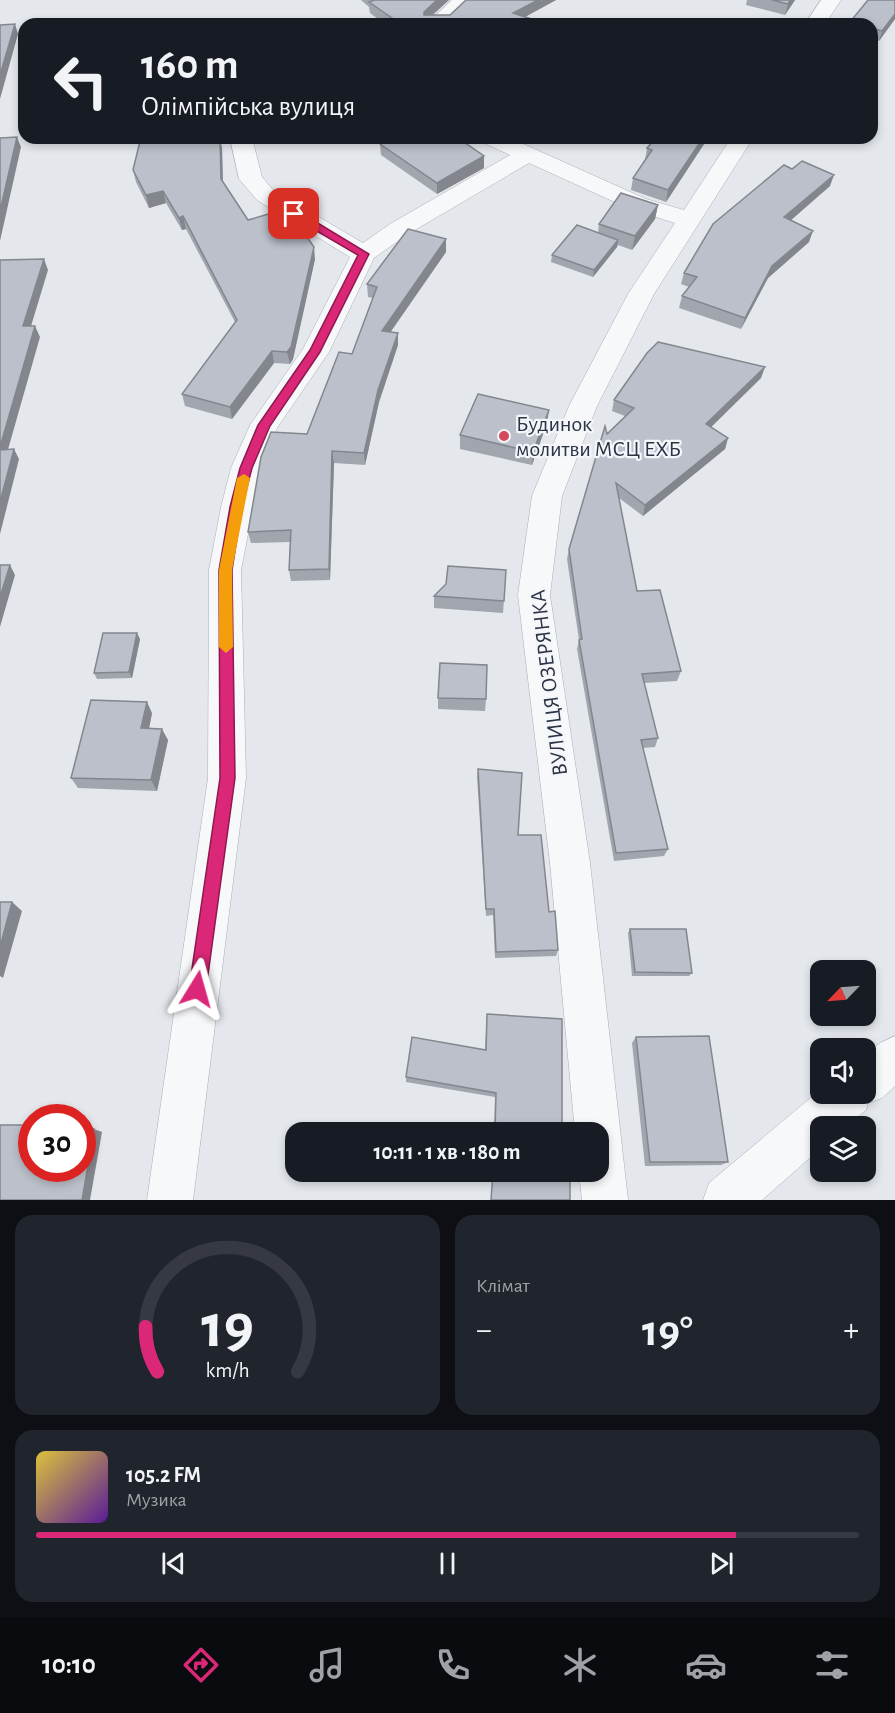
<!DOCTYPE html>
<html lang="uk">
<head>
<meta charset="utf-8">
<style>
	body { margin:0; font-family:"Alegreya Sans",sans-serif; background:#20242c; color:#f1f3f6; height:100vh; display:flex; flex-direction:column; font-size:22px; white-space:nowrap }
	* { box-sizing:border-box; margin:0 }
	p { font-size:20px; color:#9ea1a6 }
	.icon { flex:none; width:33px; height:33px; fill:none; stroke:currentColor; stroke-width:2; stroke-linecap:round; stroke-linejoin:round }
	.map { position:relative; height:1200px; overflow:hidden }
	.sheet { display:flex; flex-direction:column; gap:15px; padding:15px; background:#0d0f14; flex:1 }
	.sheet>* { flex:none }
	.guide { position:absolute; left:18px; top:18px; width:860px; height:126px; border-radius:18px; box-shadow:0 3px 9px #0003; background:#171b24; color:#f1f3f6; overflow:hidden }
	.needle { width:39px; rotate:245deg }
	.controls { position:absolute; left:810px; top:960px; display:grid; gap:12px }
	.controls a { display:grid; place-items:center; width:66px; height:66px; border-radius:12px; background:#171b24; box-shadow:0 3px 9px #0003; font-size:30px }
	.speed { position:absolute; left:18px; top:1104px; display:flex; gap:12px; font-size:30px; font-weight:700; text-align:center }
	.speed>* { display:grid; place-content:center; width:78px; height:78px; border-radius:50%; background:#171b24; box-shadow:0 3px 9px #0003; line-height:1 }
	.speed .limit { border:9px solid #d22; background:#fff; color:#111 }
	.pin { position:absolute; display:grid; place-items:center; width:51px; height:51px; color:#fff; margin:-26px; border-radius:12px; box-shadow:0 3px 9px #0006 }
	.me { position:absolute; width:66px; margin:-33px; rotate:8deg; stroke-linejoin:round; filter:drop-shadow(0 0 4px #0008) }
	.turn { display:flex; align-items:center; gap:21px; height:126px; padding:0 24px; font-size:27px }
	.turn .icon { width:78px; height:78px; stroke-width:2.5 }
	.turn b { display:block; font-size:42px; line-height:51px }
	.big { font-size:45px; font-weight:700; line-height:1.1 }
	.sheet .widget { flex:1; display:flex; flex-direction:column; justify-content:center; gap:9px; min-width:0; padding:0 21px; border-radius:18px; background:#20242c }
	.sheet .dial { align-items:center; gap:0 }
	.dial svg { height:156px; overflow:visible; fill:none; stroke:#363941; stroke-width:7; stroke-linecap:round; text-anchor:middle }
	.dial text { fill:#f1f3f6; stroke:none }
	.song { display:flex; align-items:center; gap:18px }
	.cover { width:72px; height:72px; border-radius:9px; background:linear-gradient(135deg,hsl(50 70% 55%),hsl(270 70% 35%)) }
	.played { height:6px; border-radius:3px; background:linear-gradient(90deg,#db2777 85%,#363941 85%) }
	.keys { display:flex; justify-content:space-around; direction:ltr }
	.heat { display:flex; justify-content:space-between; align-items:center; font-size:33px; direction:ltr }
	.sheet .tiles { flex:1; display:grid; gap:15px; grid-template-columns:1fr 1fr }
	.widget:last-child { grid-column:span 2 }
	.trip { position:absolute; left:285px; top:1122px; width:324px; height:60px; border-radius:18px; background:#171b24; box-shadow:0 3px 9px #0003; font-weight:700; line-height:60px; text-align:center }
	.tabs { display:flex; height:96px; justify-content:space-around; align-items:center; background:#090b0e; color:#9ea1a6 }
	.tabs .icon { width:42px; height:42px }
	.tabs .active { color:#db2777 }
	.tabs b { font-size:27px; color:#f1f3f6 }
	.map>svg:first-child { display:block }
</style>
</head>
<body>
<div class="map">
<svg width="895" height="1200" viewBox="0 0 895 1200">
	<rect width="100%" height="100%" fill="#e4e7ec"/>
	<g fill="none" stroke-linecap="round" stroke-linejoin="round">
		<defs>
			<path id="minor" d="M 452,0 L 474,0 L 448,24 L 426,24 Z
				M 821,0 L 841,0 L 825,24 L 805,24 Z
				M 230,138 L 252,138 L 262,177 L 273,190 L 363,243 L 390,224 L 510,155 L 484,143 L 481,138 L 510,138 L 646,199 L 684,210 L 731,138 L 753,138 L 654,294 L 597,406 L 562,496 L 550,595 L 590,863 L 628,1200 L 582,1200 L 579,1172 L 598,1172 L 598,1132 L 575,1132 L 550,863 L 518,595 L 532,496 L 569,406 L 628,294 L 675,223 L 630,209 L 529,163 L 408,234 L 374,258 L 329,352 L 277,428 L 261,468 L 241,570 L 246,778 L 193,1200 L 147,1200 L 208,778 L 209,570 L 221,507 L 231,468 L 250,425 L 303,349 L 350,257 L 257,200 L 239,179 Z
				M 895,1036 L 895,1086 L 882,1098 L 868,1103 L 866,1110 L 846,1126 L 820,1126 L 820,1149 L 762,1200 L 703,1200 L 709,1183 L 820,1090 L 820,1094 L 866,1094 L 866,1054 L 880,1043 Z"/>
		</defs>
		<use href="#minor" stroke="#a9aeb7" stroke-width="1"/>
		<use href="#minor" fill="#f7f8fa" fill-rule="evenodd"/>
	</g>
	<path fill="#a1a5ae" d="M 361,0 L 449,0 L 433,15 L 450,15 L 466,0 L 556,0 L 525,17 L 382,22 L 370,13 L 369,7 Z
		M 747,0 L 795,0 L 785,15 L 746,5 Z
		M 895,0 L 895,19 L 879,41 L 872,39 L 872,24 L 849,24 L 850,22 Z
		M 390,138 L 458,138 L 484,168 L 437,194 L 381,155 L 380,144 L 392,139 Z
		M 708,138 L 666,202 L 631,190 L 633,178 L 645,160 L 647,148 Z
		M 222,148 L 223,182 L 248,220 L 281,227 L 315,259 L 293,359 L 290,364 L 274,363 L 232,419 L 185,406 L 182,394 L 235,322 L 186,229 L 182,230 L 166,203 L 149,208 L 136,182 L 133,170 Z
		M 830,186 L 790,220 L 809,242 L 768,278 L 741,329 L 679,308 L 682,296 L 689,287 L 681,284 L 684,273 Z
		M 658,205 L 655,219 L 632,250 L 618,245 L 617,247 L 593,277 L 551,262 L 552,255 L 598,233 L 599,224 Z
		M 446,239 L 446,252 L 390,332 L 398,345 L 379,402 L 365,465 L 334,463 L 330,580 L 291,581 L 289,570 L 290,542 L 251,543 L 248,532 L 307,434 L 352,354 L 373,298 L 368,297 L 367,284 Z
		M 761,378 L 711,427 L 728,438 L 725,449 L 643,516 L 619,498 L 637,591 L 681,671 L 677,681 L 644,683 L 658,738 L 655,747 L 643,748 L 668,849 L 664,856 L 614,861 L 577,649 L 579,640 L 567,559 L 569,549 L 607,434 L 625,416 L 612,411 L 614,400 Z
		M 547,423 L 532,465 L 460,449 L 460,435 Z
		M 506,570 L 503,613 L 434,608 L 434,596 Z
		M 140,639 L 132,678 L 97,679 L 94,673 Z
		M 438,698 L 486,699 L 485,711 L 438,709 Z
		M 152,713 L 149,728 L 168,740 L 157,791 L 78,788 L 71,778 Z
		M 478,769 L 518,835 L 549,912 L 558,950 L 556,956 L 495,958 L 493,915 L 486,916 L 477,777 Z
		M 630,929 L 692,973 L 689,976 L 632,976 L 628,933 Z
		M 487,1014 L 562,1132 L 494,1132 L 495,1097 L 406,1082 L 406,1077 L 485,1050 Z
		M 636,1037 L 728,1162 L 721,1165 L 645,1166 L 632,1043 Z"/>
	<path fill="#83868d" d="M 437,0 L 449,0 L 424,22 L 424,12 Z
		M 538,0 L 556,0 L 512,24 L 513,13 Z
		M 790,0 L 795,0 L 785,15 L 788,4 Z
		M 895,14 L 895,19 L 879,41 L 882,31 Z
		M 15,24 L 18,34 L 0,99 L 0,75 Z
		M 17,137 L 21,147 L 0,241 L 0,211 Z
		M 220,138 L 222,148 L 223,191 L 221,179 Z
		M 703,138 L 708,138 L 666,202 L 668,190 Z
		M 484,156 L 484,168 L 437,194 L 437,183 Z
		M 834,175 L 830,186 L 781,229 L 784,217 Z
		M 163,191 L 166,203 L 149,208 L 146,195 Z
		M 658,205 L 655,219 L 632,250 L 635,236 Z
		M 183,216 L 186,229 L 182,230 L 179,218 Z
		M 813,231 L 809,242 L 768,278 L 741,329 L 745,318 L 772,266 Z
		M 446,239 L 446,252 L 383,343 L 382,331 Z
		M 618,240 L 617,247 L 593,277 L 594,270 Z
		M 314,247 L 315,259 L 293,359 L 290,364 L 287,352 Z
		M 44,259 L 48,270 L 28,336 L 23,326 Z
		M 35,326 L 40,337 L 5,460 L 0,451 L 0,447 Z
		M 398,333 L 398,345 L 379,402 L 365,465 L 364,453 L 378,390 Z
		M 272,351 L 274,363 L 232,419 L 230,407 Z
		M 765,367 L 761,378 L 703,435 L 706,424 Z
		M 549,410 L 547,423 L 532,465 L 533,452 Z
		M 728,438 L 725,449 L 643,516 L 645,505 Z
		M 14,449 L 19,459 L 0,534 L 0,502 Z
		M 332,451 L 334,463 L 330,580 L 329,569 Z
		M 10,565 L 15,575 L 0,627 L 0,597 Z
		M 137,633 L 140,639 L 132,678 L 129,672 Z
		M 147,702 L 152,713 L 147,739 L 141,728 Z
		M 162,729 L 168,740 L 157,791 L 151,780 Z
		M 12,902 L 22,911 L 3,978 L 0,976 L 0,947 Z
		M 94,1129 L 102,1132 L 90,1200 L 82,1200 Z"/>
	<path fill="#bbc0ca" stroke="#83868d" stroke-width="1.5" d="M 374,0 L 437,0 L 424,12 L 424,15 L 450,15 L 466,0 L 538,0 L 513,13 L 541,22 L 538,24 L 377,24 L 392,18 L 369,2 L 375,0 Z
		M 772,0 L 790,0 L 788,4 Z
		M 868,0 L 895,0 L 895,14 L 882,31 L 872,28 L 872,24 L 857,24 L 850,22 Z
		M 15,24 L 0,75 L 0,25 Z
		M 17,137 L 0,211 L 0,138 Z
		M 187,138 L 220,138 L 221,179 L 248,220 L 272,213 L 281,227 L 297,223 L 314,247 L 291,347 L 287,352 L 272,351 L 230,407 L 182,394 L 237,320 L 183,216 L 179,218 L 163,191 L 146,195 L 133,170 L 140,141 Z
		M 394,138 L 458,138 L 484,156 L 437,183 L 380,144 Z
		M 656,138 L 703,138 L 668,190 L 633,178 L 652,150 L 647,148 Z
		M 802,161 L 834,175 L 784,217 L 813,231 L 772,266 L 745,318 L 682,296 L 697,277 L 684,273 L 713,224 L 784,165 L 792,169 Z
		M 621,193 L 658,205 L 635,236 L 599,224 Z
		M 577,225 L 618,240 L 594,270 L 552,255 Z
		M 408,229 L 446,239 L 382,331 L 398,333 L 378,390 L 364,453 L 332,451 L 329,569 L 289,570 L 291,530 L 248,532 L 261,457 L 271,432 L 307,434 L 339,352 L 352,354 L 377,287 L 367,284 Z
		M 44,259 L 23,326 L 35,326 L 0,447 L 0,260 Z
		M 658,342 L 765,367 L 706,424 L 728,438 L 645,505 L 616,483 L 637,591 L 660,590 L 681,671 L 642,674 L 658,738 L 641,740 L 668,849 L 616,853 L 579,640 L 582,639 L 569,549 L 605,426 L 607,434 L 634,408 L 614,400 L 647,353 Z
		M 478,394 L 549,410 L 533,452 L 460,435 Z
		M 14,449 L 0,502 L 0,450 Z
		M 0,565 L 10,565 L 0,597 Z
		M 448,566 L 506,570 L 504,601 L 434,596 L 446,584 Z
		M 103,633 L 137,633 L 129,672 L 94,673 Z
		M 440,663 L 487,665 L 486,699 L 438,698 Z
		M 91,700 L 147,702 L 141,728 L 162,729 L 151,780 L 71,778 Z
		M 478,769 L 522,773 L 518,835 L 541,835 L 549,912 L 555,911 L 558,950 L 496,952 L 494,909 L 486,909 Z
		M 0,902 L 12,902 L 0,947 Z
		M 630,929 L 686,929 L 692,973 L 635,972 Z
		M 487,1014 L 562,1019 L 562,1132 L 495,1132 L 496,1093 L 406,1077 L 412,1037 L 486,1050 Z
		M 709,1036 L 728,1162 L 650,1162 L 636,1037 Z
		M 0,1125 L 30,1125 L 29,1130 L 32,1130 L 32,1168 L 82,1168 L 82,1129 L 94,1129 L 82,1200 L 0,1200 Z
		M 493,1172 L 570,1172 L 570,1200 L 491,1200 Z"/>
	<path fill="#db2777" stroke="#8e194d" stroke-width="1.5" d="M 291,211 L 298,211 L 369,254 L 320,352 L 270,426 L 252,468 L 242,507 L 232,570 L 235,778 L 206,989 L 204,996 L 197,998 L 191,996 L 189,989 L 220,778 L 219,570 L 230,507 L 240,468 L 258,425 L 310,350 L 358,255 L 291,216 Z"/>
	<path fill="#f59e0b" d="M 244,474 L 250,478 L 232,570 L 233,647 L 226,653 L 219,647 L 219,570 L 237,478 Z"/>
	<circle fill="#d1495b" stroke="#f4f6f9" stroke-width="2" cx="504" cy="436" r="6"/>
	<g text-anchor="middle" stroke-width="4.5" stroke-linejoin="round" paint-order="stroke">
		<g font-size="22" fill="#2b3445" stroke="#f4f6f9" text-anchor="start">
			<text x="516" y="431">Будинок<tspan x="516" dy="25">молитви МСЦ ЕХБ</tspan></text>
		</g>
		<g font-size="22" fill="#2b3445" stroke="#f4f6f9">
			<text transform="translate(548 683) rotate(-97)" y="8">ВУЛИЦЯ ОЗЕРЯНКА</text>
		</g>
	</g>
</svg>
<div class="controls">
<a><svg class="needle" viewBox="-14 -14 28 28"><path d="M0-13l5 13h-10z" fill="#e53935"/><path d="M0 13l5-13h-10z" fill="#9ea1a6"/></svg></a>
<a><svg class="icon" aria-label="sound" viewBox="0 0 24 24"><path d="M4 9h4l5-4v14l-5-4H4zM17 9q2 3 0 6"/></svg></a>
<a><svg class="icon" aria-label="layers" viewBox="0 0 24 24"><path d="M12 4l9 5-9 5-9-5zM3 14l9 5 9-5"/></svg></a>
</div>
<div class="speed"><div class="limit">30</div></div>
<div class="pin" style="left:294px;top:214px;background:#d93025"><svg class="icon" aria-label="arrive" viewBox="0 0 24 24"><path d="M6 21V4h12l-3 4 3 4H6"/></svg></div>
<svg class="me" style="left:197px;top:989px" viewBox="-20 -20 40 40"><path d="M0-17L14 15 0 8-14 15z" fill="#db2777" stroke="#fff" stroke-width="4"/></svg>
<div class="trip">10:11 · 1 хв · 180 m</div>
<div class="guide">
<div class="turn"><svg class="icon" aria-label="left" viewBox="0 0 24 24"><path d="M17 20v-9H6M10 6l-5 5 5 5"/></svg><div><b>160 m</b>Олімпійська вулиця</div></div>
</div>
</div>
<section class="sheet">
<div class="tiles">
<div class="widget dial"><svg viewBox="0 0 100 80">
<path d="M14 69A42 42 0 1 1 86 69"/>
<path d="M14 69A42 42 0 0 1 8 46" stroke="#db2777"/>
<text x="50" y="56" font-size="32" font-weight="700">19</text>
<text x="50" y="72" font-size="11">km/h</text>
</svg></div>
<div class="widget"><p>Клімат</p>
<div class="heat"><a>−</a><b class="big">19°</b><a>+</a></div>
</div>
<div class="widget">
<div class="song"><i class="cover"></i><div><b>105.2 FM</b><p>Музика</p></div></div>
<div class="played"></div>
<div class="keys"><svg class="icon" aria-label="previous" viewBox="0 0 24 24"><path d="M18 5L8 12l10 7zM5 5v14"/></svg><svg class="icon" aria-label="pause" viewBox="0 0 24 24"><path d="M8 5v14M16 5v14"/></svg><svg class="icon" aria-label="next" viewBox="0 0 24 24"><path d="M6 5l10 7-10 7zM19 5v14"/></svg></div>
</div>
</div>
</section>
<nav class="tabs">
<b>10:10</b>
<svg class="icon active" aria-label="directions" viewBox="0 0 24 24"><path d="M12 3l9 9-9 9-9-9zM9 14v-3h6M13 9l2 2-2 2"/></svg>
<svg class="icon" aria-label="music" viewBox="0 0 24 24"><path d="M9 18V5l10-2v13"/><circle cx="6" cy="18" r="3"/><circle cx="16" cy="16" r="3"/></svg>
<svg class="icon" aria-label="phone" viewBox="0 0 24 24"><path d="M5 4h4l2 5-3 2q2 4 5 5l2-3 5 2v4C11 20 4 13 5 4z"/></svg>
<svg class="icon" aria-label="climate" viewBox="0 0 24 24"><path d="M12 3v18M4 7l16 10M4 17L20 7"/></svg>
<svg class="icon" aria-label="car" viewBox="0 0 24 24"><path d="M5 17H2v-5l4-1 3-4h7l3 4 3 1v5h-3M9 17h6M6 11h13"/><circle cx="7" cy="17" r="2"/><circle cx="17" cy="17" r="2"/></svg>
<svg class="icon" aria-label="filters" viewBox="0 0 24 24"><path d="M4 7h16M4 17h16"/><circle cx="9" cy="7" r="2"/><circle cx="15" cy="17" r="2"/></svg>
</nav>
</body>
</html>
